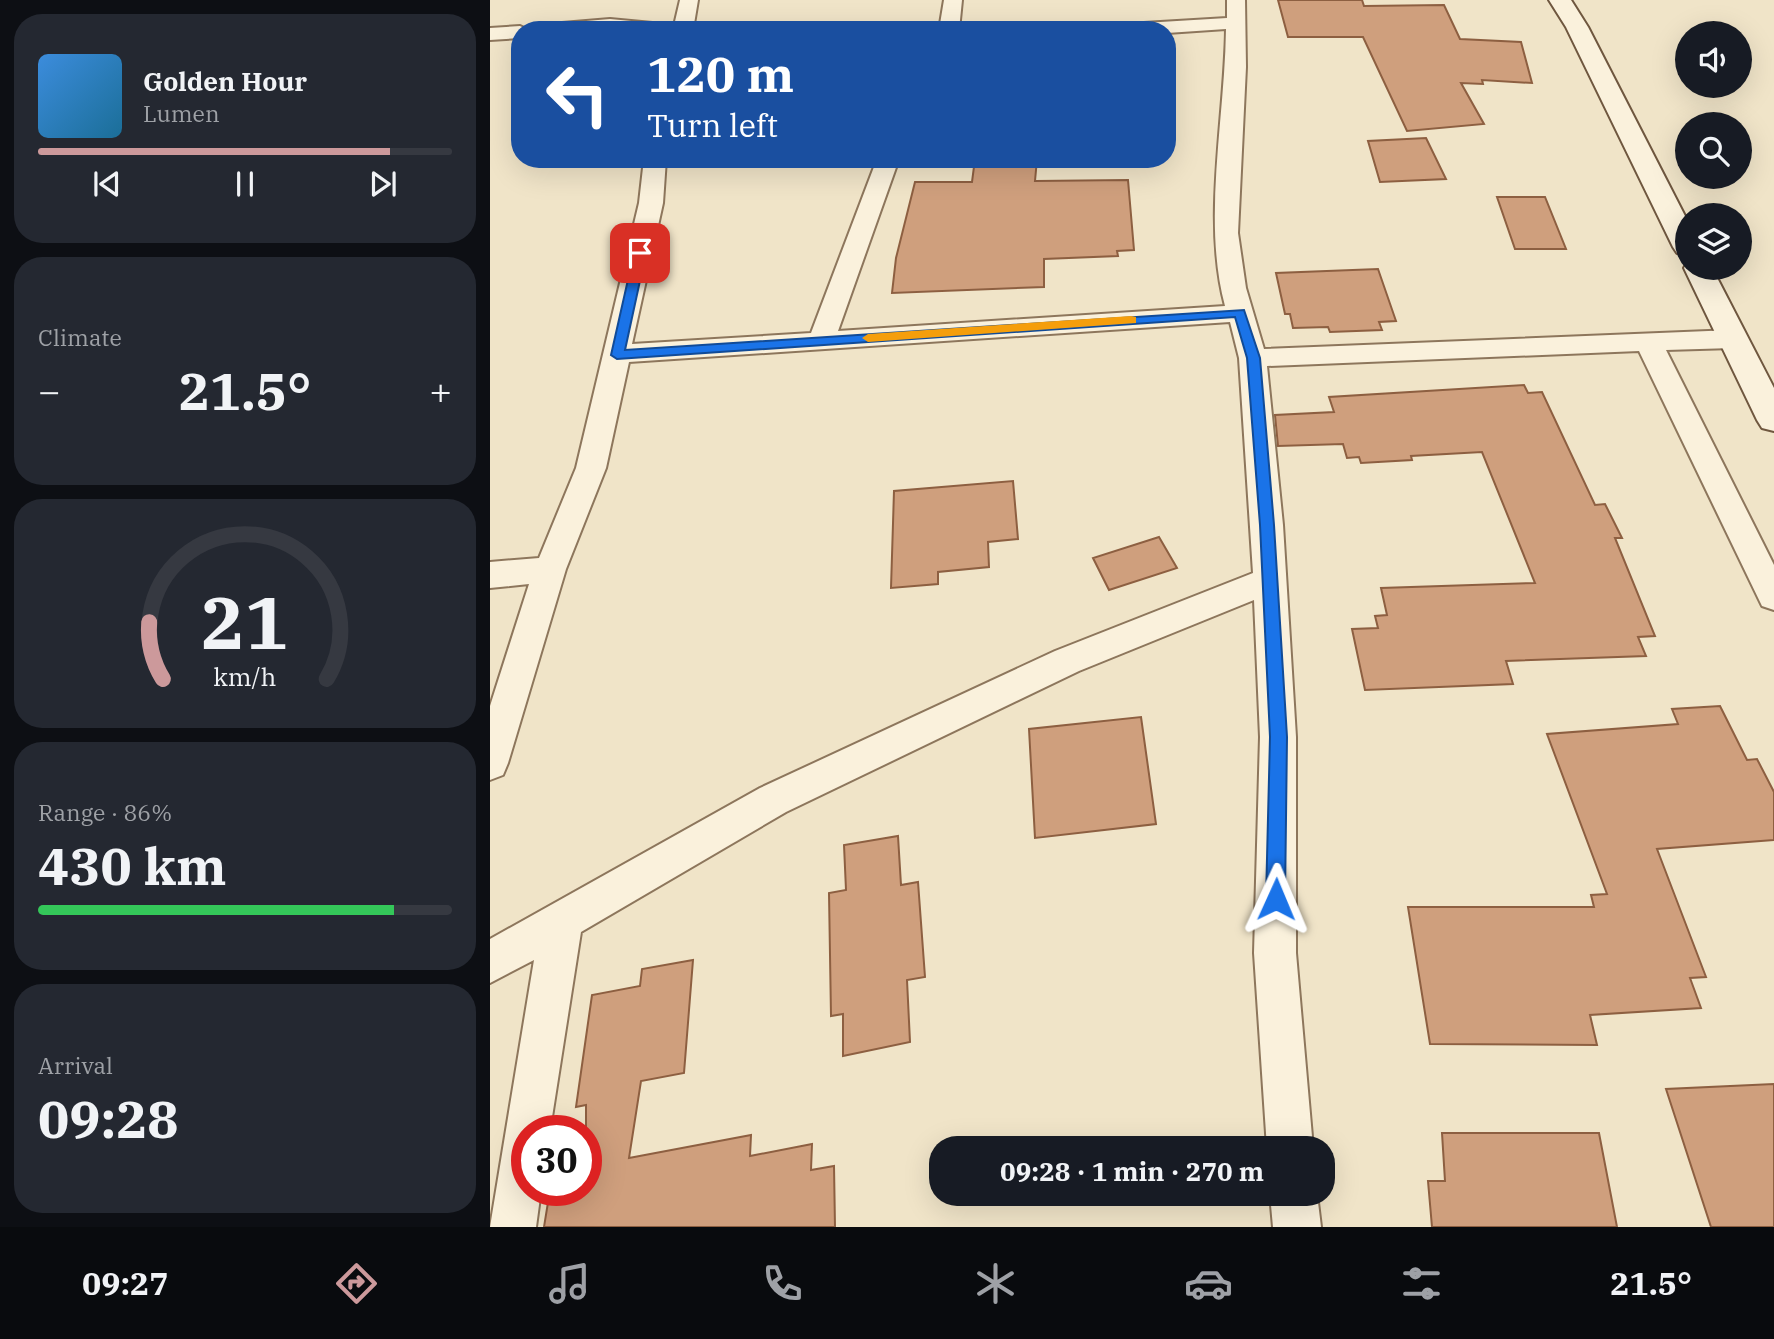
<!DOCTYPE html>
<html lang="en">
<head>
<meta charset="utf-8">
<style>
	body { margin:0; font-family:"IBM Plex Serif",serif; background:#242831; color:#f1f3f6; height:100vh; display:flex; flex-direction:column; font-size:26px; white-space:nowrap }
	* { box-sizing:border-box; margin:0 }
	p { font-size:23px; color:#9ea1a6 }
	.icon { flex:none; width:38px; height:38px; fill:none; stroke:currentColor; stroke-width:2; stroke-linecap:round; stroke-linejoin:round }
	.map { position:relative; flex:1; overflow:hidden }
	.side { display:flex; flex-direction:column; gap:14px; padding:14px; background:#0d0f14; width:490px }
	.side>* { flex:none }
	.guide { position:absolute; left:21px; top:21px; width:665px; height:147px; border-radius:28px; box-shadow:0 7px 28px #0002; background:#1a4fa0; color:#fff; overflow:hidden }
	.controls { position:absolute; left:1185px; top:21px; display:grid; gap:14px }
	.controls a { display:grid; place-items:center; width:77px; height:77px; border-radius:50%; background:#171b24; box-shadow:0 7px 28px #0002; font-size:35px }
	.speed { position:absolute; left:21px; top:1115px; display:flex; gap:14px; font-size:35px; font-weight:700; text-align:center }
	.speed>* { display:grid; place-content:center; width:91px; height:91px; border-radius:50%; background:#171b24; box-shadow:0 7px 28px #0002; line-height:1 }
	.speed .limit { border:10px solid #d22; background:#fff; color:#111 }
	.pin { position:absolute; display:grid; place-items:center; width:60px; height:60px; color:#fff; margin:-30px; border-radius:14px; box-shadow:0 4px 10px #0006 }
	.me { position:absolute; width:77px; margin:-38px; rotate:1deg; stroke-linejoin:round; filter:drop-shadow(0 0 5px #0008) }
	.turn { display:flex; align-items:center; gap:24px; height:147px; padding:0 21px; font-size:32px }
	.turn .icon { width:91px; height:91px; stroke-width:2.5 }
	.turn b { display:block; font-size:49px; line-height:60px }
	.big { font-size:52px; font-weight:800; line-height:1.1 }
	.side .card { flex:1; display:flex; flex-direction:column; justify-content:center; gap:10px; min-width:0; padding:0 24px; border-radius:28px; background:#242831 }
	.side .dial { align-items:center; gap:0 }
	.dial svg { height:182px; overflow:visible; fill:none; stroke:#363941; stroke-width:7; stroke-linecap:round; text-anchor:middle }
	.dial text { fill:#f1f3f6; stroke:none }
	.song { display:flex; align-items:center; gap:21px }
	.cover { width:84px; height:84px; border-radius:10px; background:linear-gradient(135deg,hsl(210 70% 55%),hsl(200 70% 35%)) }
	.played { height:7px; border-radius:4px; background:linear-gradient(90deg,#cc999b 85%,#363941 85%) }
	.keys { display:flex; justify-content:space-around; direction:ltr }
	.heat { display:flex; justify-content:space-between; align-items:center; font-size:38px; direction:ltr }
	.charge { height:10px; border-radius:5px; background:linear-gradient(90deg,#34c759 86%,#363941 0) }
	.trip { position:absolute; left:439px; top:1136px; width:406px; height:70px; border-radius:28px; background:#171b24; box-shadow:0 7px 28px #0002; font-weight:800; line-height:70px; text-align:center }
	.tabs { display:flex; height:112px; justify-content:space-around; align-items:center; background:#090b0e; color:#9ea1a6 }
	.tabs .icon { width:49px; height:49px }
	.tabs .on { color:#cc999b }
	.tabs b { font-size:32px; color:#f1f3f6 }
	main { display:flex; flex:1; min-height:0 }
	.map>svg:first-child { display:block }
</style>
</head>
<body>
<main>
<section class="side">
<div class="card">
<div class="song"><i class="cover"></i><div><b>Golden Hour</b><p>Lumen</p></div></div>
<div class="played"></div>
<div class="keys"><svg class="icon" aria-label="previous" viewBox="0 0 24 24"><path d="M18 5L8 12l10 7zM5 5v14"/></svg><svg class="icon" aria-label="pause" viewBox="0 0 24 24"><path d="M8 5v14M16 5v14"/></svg><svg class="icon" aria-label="next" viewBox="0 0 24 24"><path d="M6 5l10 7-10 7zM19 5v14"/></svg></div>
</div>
<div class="card"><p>Climate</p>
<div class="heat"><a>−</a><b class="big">21.5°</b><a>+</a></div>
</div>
<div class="card dial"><svg viewBox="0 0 100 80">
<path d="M14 69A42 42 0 1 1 86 69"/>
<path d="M14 69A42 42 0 0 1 8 44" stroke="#cc999b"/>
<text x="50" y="56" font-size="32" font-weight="700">21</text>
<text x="50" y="72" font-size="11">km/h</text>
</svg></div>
<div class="card"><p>Range · 86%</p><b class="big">430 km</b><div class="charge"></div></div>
<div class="card"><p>Arrival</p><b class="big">09:28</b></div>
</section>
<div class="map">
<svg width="1284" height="1227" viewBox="0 0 1284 1227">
	<rect width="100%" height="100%" fill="#f0e4c8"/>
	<path fill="#cf9f7d" stroke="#8d5f41" stroke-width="2" d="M 788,0 L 872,0 L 874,6 L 954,5 L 970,39 L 1031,42 L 1042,83 L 992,80 L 993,84 L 971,83 L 994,124 L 917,131 L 873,37 L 798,37 Z
		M 936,138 L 956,179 L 890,182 L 878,141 Z
		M 485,159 L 547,159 L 545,181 L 638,180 L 644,250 L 627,251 L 628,256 L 554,259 L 554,287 L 402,293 L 406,258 L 425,182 L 482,182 Z
		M 1007,197 L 1055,197 L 1076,249 L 1025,249 Z
		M 888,269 L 906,321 L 889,322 L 892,330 L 840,332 L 838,327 L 803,328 L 800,314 L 795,314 L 786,273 Z
		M 1034,385 L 1038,393 L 1052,392 L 1105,505 L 1115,504 L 1132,538 L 1125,538 L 1165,636 L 1148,637 L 1156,656 L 1016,661 L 1023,684 L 875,690 L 862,629 L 888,628 L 885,616 L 897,615 L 891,588 L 1045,583 L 992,452 L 921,456 L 922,460 L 871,463 L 869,457 L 857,458 L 853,444 L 788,446 L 785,415 L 844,412 L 839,397 Z
		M 523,481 L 528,539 L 498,542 L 499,567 L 448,572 L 448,584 L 401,588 L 404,491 Z
		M 669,537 L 687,568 L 619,590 L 603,558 Z
		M 1230,706 L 1257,760 L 1267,759 L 1284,792 L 1284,840 L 1167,849 L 1216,977 L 1200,978 L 1211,1008 L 1100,1015 L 1107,1045 L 940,1044 L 918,907 L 1104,907 L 1101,895 L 1117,894 L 1057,734 L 1188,724 L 1182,709 Z
		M 651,717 L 666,824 L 545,838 L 539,729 Z
		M 408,836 L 411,885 L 428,882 L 435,977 L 417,980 L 420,1042 L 353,1056 L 353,1014 L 341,1016 L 339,893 L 356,890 L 354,845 Z
		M 203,960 L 194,1073 L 151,1081 L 139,1158 L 261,1135 L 260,1156 L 322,1144 L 321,1170 L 344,1166 L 345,1227 L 54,1227 L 60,1190 L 96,1190 L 96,1105 L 86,1107 L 102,995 L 150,986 L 152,969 Z
		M 1284,1084 L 1284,1227 L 1221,1227 L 1176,1089 Z
		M 952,1133 L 1109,1133 L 1127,1227 L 942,1227 L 938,1181 L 955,1181 Z"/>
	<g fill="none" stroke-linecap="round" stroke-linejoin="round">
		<defs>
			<path id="street" d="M 190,0 L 208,0 L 203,30 L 183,30 Z
				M 454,0 L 472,0 L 469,30 L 449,30 Z
				M 737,0 L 755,0 L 756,67 L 748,233 L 756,288 L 774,349 L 1243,330 L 1252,333 L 1256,339 L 1252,345 L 1243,348 L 1176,350 L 1284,565 L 1284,610 L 1272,606 L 1149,351 L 777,366 L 793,525 L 806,737 L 806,953 L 823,1148 L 777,1148 L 764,953 L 770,737 L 764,600 L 589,671 L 296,812 L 91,932 L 60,1130 L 37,1130 L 37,1190 L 51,1190 L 46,1227 L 0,1227 L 44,960 L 0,983 L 0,939 L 270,788 L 565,651 L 763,573 L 749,358 L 740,322 L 139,362 L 116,468 L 76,569 L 18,763 L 13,775 L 0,780 L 0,706 L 39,584 L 0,588 L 0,562 L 49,558 L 86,468 L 149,203 L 154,159 L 176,159 L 173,203 L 142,344 L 321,333 L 387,159 L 409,159 L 348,331 L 735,306 C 712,220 735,118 736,29 L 677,33 L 677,30 L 628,30 L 637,24 L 737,18 Z
				M 120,19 L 173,24 L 182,30 L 51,30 L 60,24 Z
				M 30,26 L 38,30 L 30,30 L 30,38 L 0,40 L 0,28 Z
				M 780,1194 L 827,1194 L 831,1227 L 783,1227 Z"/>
			<path id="secondary" d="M 1059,0 L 1081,0 L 1098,27 L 1197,220 L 1197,255 L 1187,253 L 1183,247 L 1076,27 Z
				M 1197,263 L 1197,268 L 1222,268 L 1284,388 L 1284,431 L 1272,428 L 1267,420 L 1194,268 Z"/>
		</defs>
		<use href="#street" stroke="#8d765c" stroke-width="4"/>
		<use href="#secondary" stroke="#6f573f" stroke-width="4"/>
		<use href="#street" fill="#faf1dc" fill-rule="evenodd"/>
		<use href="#secondary" fill="#faf1dc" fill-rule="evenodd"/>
	</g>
	<path fill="#1a73e8" stroke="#114b97" stroke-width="2" d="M 150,250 L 156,253 L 135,350 L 754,310 L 770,358 L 784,525 L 797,737 L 795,899 L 792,905 L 786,908 L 779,905 L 776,899 L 780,737 L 770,525 L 757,358 L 745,317 L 127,359 L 121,355 L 144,253 Z"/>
	<path fill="#f59e0b" d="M 641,316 L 646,317 L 646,323 L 378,342 L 372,338 L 378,334 Z"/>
</svg>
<div class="controls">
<a><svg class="icon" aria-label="sound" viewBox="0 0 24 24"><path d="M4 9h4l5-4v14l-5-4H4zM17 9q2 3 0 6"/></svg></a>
<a><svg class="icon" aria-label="search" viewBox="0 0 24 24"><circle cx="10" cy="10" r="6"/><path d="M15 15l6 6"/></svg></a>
<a><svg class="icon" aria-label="layers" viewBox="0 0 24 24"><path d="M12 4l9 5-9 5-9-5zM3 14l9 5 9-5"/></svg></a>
</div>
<div class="speed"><div class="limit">30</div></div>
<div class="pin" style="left:150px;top:253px;background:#d93025"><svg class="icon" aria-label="arrive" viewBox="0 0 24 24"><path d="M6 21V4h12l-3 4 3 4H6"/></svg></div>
<svg class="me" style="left:786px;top:899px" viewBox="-20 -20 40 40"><path d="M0-17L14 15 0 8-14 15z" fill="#1a73e8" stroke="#fff" stroke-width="4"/></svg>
<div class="trip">09:28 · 1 min · 270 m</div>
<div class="guide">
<div class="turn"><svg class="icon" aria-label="left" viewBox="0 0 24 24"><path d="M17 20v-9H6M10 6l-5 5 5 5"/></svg><div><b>120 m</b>Turn left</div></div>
</div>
</div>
</main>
<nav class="tabs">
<b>09:27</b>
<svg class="icon on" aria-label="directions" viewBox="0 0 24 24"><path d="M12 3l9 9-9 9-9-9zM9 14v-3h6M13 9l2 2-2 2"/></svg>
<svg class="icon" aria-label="music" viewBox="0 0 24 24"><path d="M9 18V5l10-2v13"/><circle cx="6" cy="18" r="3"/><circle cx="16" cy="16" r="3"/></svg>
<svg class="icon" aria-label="phone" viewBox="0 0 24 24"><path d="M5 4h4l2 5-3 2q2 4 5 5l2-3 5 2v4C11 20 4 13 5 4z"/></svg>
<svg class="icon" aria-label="climate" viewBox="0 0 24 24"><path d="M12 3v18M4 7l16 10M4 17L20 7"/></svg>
<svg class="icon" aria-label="car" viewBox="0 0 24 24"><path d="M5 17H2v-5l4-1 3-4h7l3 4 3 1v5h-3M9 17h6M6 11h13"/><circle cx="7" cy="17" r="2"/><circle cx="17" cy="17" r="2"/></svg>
<svg class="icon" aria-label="filters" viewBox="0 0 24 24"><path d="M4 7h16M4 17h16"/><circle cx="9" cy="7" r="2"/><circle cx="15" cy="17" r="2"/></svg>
<b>21.5°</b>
</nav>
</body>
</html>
